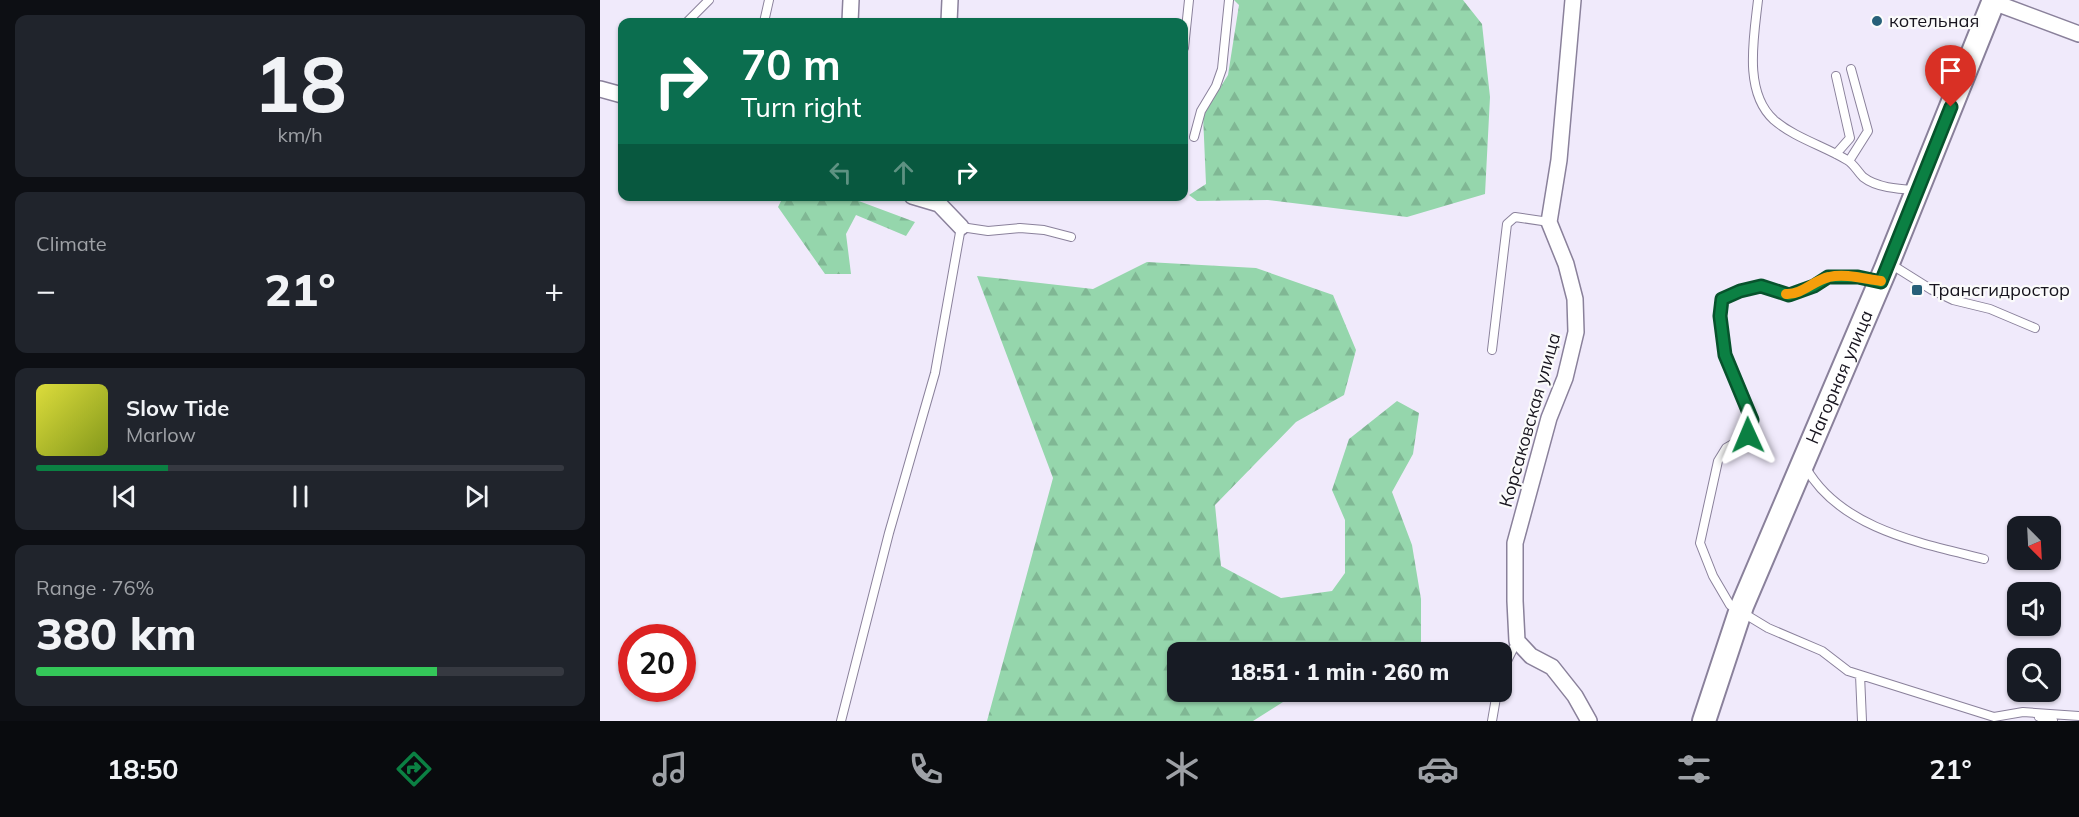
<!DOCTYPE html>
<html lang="en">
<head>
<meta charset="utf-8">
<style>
	body { margin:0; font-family:Mulish,sans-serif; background:#20242c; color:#f1f3f6; height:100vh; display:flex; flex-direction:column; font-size:22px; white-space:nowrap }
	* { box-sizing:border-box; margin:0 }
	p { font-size:20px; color:#9ea1a6 }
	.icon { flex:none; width:33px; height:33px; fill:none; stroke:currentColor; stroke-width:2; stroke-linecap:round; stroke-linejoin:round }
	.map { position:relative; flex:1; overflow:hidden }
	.panel { display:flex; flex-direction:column; gap:15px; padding:15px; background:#0d0f14; width:600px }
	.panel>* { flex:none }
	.guide { position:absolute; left:18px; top:18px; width:570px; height:183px; border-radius:12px; box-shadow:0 2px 4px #0004; background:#0b6e4f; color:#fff; overflow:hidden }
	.needle { width:39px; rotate:156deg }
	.fabs { position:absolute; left:1407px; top:516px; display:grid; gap:12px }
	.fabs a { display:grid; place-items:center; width:54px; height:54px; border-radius:12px; background:#171b24; box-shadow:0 2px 4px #0004; font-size:30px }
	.speed { position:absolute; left:18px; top:624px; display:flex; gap:12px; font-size:30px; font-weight:700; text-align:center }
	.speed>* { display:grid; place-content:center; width:78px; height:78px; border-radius:50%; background:#171b24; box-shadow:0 2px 4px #0004; line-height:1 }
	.speed .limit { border:9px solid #d22; background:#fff; color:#111 }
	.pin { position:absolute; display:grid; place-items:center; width:51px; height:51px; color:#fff; margin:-62px -26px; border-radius:50% 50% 50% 0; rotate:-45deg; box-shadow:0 0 6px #0007 }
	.pin .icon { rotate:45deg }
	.me { position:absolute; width:66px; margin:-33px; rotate:359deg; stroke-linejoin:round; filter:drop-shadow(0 0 4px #0008) }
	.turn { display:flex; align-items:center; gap:21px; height:126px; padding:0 24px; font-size:27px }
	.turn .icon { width:78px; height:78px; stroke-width:2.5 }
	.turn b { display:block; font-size:42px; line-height:51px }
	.lanes { display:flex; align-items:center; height:57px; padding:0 24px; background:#0003; justify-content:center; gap:30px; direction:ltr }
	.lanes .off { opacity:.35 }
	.big { font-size:45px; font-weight:800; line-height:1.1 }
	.panel .card { flex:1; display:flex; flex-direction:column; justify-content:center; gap:9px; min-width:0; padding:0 21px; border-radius:12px; background:#20242c }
	.panel .dial { align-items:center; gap:0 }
	.dial b { font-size:78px; line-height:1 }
	.song { display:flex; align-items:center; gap:18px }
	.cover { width:72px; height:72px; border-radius:9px; background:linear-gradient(135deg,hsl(60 70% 55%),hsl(70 70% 35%)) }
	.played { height:6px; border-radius:3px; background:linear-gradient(90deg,#0b8043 25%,#363941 25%) }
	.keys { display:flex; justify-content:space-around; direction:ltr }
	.heat { display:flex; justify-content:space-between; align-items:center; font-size:33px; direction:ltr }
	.charge { height:9px; border-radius:4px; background:linear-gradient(90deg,#34c759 76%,#363941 0) }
	.trip { position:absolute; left:567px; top:642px; width:345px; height:60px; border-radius:12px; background:#171b24; box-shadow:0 2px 4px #0004; font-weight:800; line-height:60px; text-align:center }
	.tab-bar { display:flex; height:96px; justify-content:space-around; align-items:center; background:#090b0e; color:#9ea1a6 }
	.tab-bar .icon { width:42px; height:42px }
	.tab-bar .current { color:#0b8043 }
	.tab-bar b { font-size:27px; color:#f1f3f6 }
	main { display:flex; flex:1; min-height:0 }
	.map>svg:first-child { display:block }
</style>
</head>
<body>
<main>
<section class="panel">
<div class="card dial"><b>18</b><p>km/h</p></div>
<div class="card"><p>Climate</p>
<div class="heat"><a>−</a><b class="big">21°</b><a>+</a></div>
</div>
<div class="card">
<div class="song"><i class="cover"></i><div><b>Slow Tide</b><p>Marlow</p></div></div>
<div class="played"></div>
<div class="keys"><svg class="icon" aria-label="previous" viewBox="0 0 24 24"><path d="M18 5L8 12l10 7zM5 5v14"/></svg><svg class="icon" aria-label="pause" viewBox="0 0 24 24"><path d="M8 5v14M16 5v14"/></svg><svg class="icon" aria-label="next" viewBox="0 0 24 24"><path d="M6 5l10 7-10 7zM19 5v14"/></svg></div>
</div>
<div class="card"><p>Range · 76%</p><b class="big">380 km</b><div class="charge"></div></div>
</section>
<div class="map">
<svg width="1479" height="721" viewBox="0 0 1479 721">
	<defs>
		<pattern id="forest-firs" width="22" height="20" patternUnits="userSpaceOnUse" patternTransform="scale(1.5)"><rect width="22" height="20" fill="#95d6ac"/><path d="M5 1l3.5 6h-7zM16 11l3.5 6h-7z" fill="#80b794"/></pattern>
	</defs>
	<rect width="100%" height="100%" fill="#f0eafb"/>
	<path fill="url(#forest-firs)" d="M 634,0 L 863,0 L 882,24 L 890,97 L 885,194 L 807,217 L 668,200 L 597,201 L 589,195 L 606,184 L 603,115 L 628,75 L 639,5 Z
		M 183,197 L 248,197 L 315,222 L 306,236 L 256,215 L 246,234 L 251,274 L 225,274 L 178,207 Z
		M 547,262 L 656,268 L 733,295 L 756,350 L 744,395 L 696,422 L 615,505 L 621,566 L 681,598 L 732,591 L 745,573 L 745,520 L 732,490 L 749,439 L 797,401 L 819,413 L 813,454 L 792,492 L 812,545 L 821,599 L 821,648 L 817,652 L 578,652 L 578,692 L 752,692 L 726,699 L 683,702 L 653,721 L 387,721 L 453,478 L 377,276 L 493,289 Z"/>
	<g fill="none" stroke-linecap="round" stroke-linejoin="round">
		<defs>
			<path id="lane" d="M 1158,0 C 1154,37 1143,92 1174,120 C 1195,138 1224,146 1247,160 C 1254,164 1257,171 1263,177 C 1277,188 1299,189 1316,190
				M 87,22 L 109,0
				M 164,22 L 169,0
				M 584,48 L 589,0
				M 594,137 L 601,111 L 616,86 L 622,69 L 629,0
				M 1236,154 L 1250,138 L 1236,76
				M 1249,161 L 1268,131 L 1251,69
				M 1289,263 L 1332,290 L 1353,300 L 1390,309 L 1435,328
				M 1279,281 L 1258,277 L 1228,277 L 1214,286 L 1189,295 L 1161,286 L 1140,291 L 1122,299 L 1121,316 L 1125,355 L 1152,419 L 1148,435 L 1126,448 L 1118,461 L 1100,543 L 1113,576 L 1130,605 L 1168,628 L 1222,651 L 1248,671 L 1394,717 L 1423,712 L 1479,716
				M 892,350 L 907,224 L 915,217 L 949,222
				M 1206,468 C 1241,529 1321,543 1384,559
				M 902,671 L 917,641
				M 1260,675 L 1262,721
				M 1439,717 L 1453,721
				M 241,721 L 289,533 L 335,373 L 361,227 L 388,231 L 420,228 L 444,230 L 471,237
				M 892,721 L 897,692"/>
			<path id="street" d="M 973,0 L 959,160 L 949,222 L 966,264 L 975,299 L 976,332 L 965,378 L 949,418 L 915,543 L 915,601 L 917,641 L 931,656 L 952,667 L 975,696 L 989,721
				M 1393,2 L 1479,34
				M 250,22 L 251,0
				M 349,22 L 350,0
				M 0,89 L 22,95
				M 312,196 L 339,204
				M 340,196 L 339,204 L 361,227"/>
			<g id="secondary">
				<path id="s1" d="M 1104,721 L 1142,606 L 1286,268 L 1394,0"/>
			</g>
		</defs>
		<use href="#lane" stroke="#8a819b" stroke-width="10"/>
		<use href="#street" stroke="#8a819b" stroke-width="18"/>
		<use href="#secondary" stroke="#8a819b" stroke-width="26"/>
		<use href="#lane" stroke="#fff" stroke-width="8"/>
		<use href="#street" stroke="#fff" stroke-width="15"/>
		<use href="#secondary" stroke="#fff" stroke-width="22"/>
	</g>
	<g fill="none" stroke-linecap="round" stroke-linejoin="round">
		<defs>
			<path id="route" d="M 1148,435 L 1152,420 L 1125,355 L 1120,316 L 1122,299 L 1140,291 L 1161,286 L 1189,295 L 1214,286 L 1228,277 L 1258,277 L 1281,282 L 1351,107"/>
		</defs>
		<use href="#route" stroke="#07532c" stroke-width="15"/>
		<use href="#route" stroke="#0b8043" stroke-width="10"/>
		<path stroke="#f59e0b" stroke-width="10" d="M 1186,294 C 1202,295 1214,280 1229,277 C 1245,273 1265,279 1281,281"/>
	</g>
	<g fill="#276079" stroke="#fbfbfb" stroke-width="2">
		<circle cx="1277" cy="21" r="6"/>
		<rect x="1311" y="284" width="12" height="12" rx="3"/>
	</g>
	<g text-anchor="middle" stroke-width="4.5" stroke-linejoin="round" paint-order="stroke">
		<g font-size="18" fill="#17141e" stroke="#fbfbfb" text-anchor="start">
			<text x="1289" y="27">котельная</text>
			<text x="1329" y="296">Трансгидростор</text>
		</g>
		<g font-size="18" fill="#17141e" stroke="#fbfbfb">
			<text dy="6" stroke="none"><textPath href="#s1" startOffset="370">Нагорная улица</textPath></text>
			<text transform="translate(930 420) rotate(-74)" y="6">Корсаковская улица</text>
		</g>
	</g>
</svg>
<div class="fabs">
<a><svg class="needle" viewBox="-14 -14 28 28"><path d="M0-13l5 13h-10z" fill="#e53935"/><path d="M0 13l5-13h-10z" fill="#9ea1a6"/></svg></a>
<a><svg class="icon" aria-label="sound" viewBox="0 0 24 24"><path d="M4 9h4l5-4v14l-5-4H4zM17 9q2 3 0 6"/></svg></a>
<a><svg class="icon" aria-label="search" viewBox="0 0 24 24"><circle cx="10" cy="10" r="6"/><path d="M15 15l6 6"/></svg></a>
</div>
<div class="speed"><div class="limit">20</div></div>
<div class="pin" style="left:1351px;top:107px;background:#d93025"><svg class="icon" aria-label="arrive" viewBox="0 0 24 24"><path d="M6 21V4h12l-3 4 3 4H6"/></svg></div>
<svg class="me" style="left:1148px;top:435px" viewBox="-20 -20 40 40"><path d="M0-17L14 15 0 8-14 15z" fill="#0b8043" stroke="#fff" stroke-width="4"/></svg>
<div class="trip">18:51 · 1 min · 260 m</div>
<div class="guide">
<div class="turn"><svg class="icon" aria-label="right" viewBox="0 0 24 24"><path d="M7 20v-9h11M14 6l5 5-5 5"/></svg><div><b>70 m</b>Turn right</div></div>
<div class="lanes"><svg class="icon off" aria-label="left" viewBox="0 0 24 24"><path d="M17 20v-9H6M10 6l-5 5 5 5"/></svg><svg class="icon off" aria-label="ahead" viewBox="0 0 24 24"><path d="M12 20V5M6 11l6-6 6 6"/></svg><svg class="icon" aria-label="right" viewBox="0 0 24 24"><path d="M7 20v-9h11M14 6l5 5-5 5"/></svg></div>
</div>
</div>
</main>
<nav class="tab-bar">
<b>18:50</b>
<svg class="icon current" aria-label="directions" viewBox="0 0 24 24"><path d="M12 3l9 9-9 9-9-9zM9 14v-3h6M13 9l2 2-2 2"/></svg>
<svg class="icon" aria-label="music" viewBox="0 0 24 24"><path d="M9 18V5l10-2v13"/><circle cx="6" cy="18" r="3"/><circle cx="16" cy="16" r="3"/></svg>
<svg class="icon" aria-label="phone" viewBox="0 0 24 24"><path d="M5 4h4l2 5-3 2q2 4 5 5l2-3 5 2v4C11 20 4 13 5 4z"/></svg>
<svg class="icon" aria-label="climate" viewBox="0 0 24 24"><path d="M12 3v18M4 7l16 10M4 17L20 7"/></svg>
<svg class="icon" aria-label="car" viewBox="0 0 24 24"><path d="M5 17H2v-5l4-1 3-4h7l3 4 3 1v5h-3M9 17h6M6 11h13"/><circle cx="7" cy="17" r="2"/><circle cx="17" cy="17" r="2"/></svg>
<svg class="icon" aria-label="filters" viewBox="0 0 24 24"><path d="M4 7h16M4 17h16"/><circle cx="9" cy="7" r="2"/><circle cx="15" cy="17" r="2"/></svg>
<b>21°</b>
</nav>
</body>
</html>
